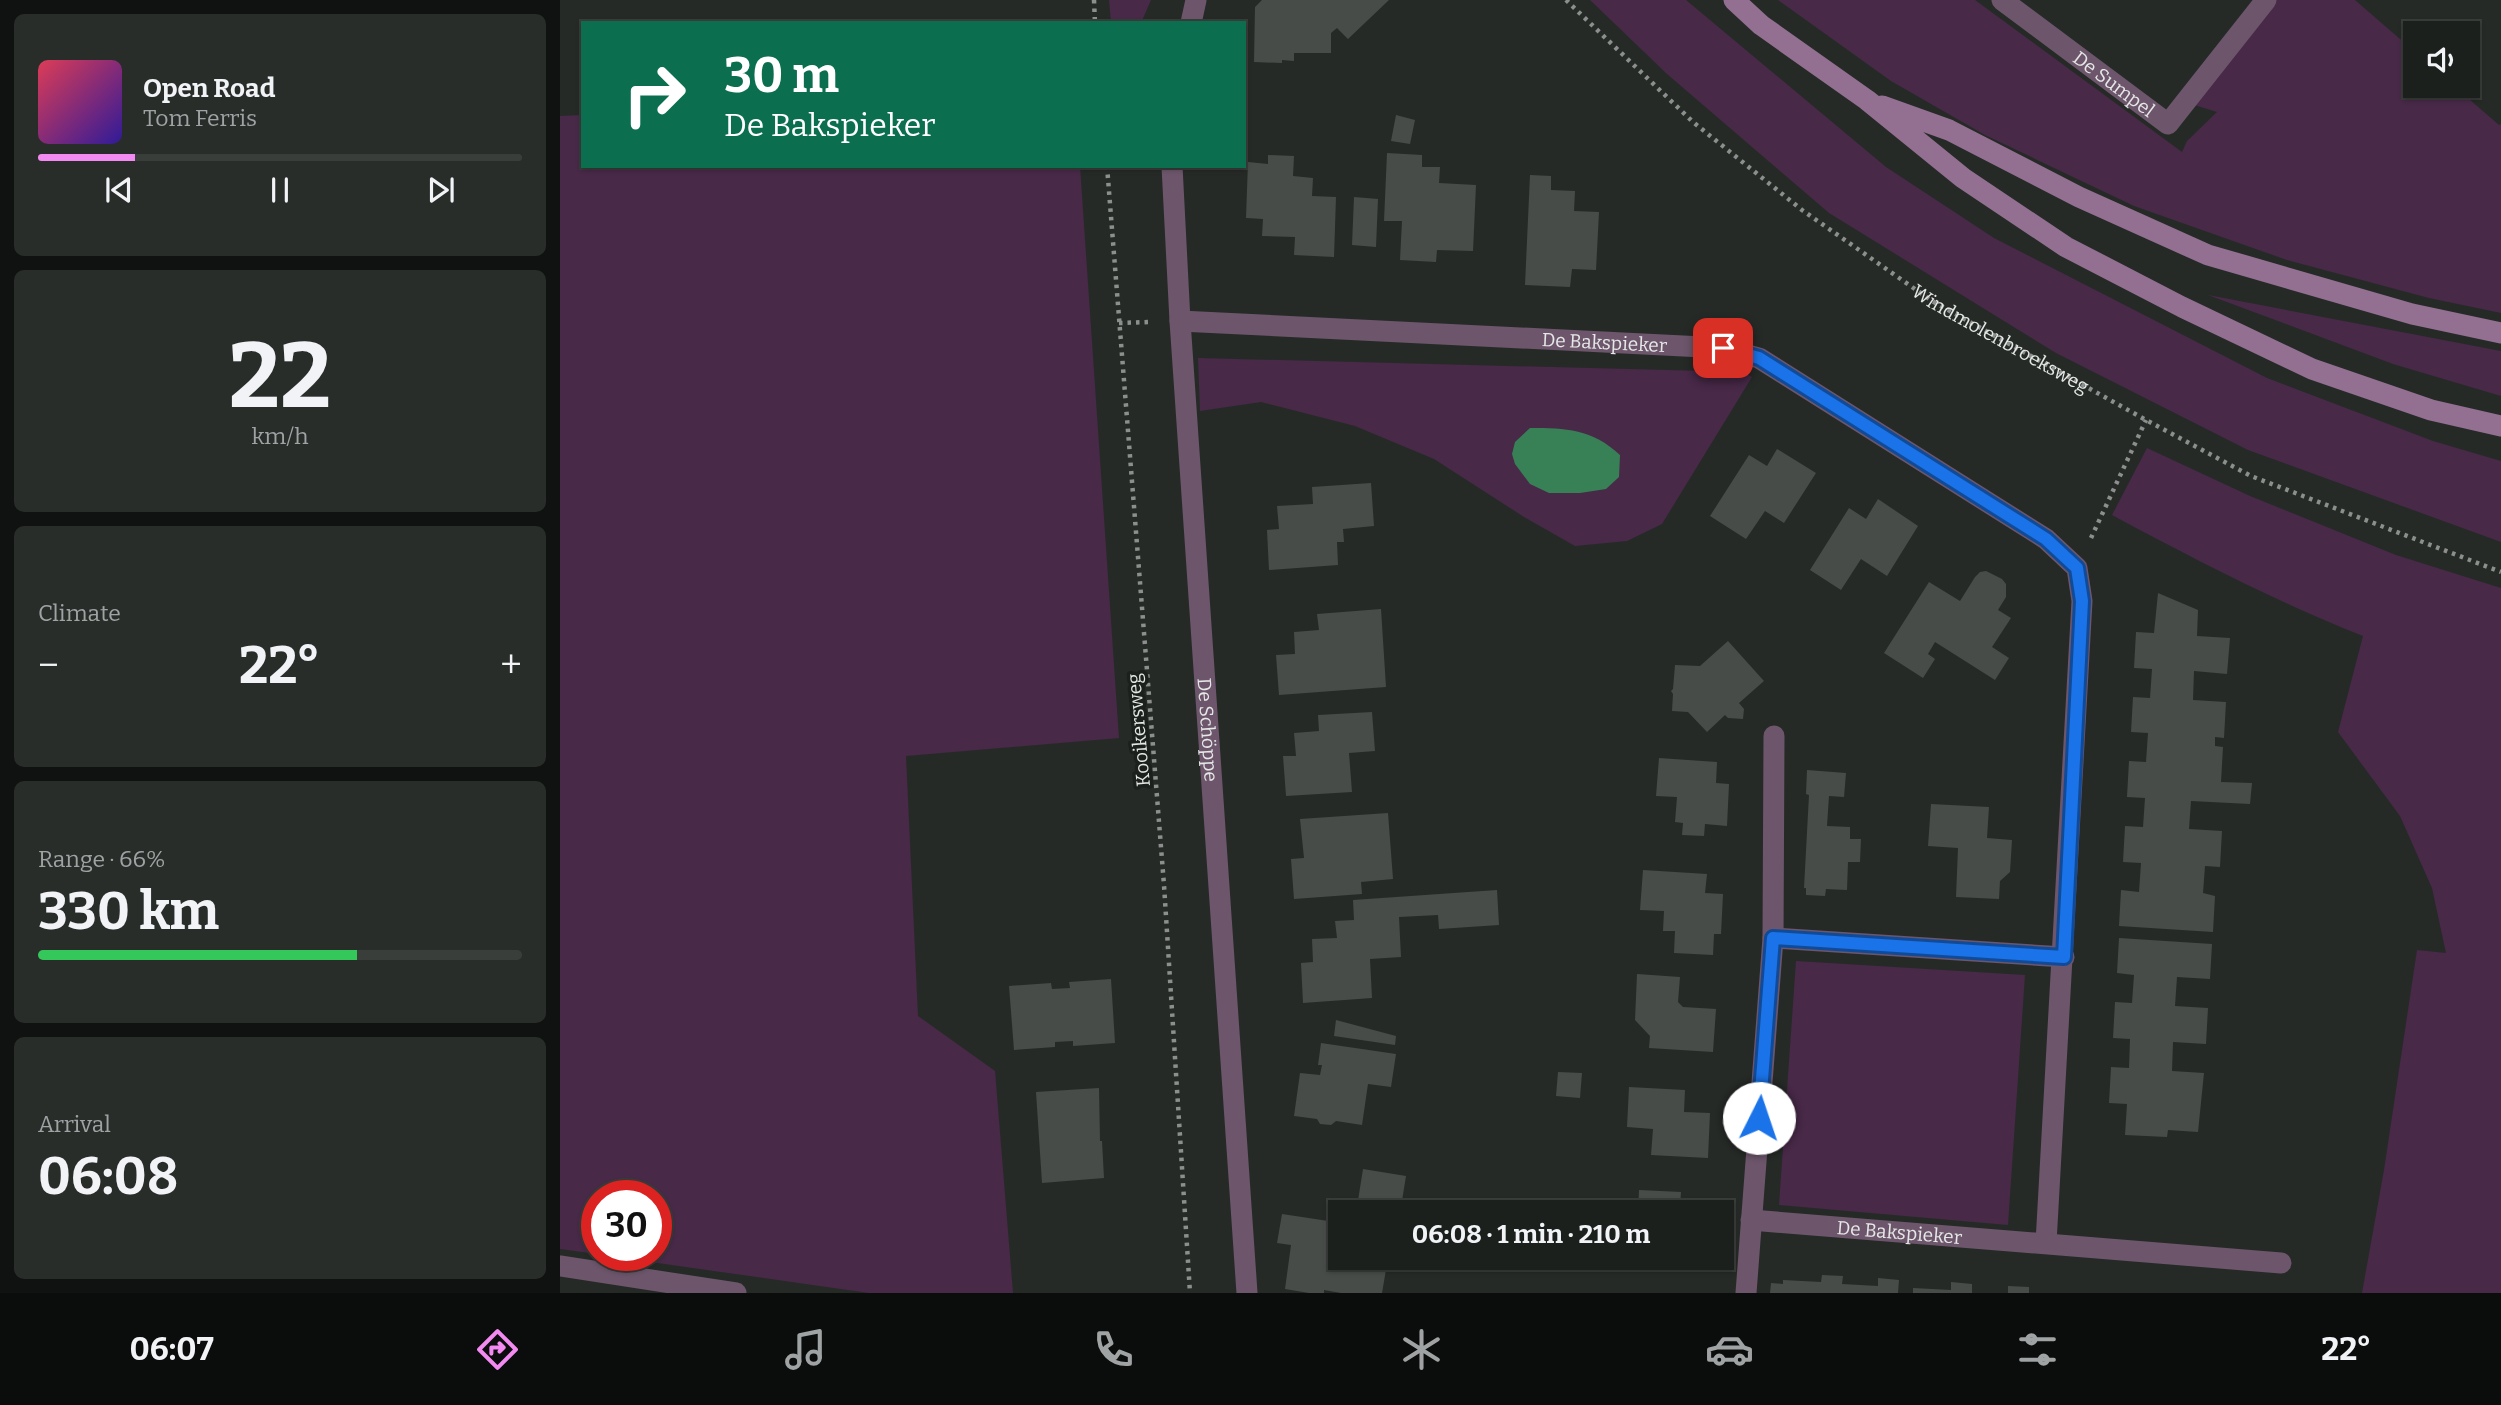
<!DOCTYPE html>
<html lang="en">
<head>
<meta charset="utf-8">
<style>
	body { margin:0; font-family:Bitter,serif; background:#292d2a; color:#f1f3f6; height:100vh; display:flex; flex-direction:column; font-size:26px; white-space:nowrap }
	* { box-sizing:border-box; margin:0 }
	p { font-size:23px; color:#a0a3a4 }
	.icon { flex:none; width:38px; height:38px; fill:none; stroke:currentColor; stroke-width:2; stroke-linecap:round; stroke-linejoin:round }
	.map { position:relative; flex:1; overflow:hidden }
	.details { display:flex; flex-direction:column; gap:14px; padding:14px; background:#0f1210; width:560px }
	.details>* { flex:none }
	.banner { position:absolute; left:21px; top:21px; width:665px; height:147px; border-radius:0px; box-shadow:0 2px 5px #0004,0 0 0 2px #3a3e3b; background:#0b6e4f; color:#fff; overflow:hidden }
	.controls { position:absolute; left:1843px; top:21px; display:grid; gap:14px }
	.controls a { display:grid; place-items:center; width:77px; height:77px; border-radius:0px; background:#1c201d; box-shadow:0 2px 5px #0004,0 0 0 2px #3a3e3b; font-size:35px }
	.speed { position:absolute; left:21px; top:1180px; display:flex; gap:14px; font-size:35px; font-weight:700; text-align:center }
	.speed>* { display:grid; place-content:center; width:91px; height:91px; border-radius:50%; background:#1c201d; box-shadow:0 2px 5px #0004,0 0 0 2px #3a3e3b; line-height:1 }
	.speed .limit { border:10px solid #d22; background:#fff; color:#111 }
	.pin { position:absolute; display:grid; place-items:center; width:60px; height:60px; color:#fff; margin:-30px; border-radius:14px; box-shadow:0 4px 10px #0006 }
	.me { position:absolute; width:77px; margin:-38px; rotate:4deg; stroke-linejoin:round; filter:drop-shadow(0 0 5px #0008) }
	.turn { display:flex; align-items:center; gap:24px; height:147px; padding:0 28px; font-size:32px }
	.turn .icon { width:91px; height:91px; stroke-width:2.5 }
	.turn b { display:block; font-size:49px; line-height:60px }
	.big { font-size:52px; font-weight:700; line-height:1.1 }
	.details .card { flex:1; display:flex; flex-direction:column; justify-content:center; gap:10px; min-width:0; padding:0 24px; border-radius:10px; background:#292d2a }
	.details .dial { align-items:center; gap:0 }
	.dial b { font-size:91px; line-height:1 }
	.song { display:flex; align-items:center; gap:21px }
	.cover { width:84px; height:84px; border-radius:10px; background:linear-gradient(135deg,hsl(350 70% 55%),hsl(250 70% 35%)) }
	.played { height:7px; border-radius:4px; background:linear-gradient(90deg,#f38af1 20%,#3a3e3b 20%) }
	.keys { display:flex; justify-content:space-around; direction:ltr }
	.heat { display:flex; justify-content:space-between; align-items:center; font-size:38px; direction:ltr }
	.charge { height:10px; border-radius:5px; background:linear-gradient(90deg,#34c759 66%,#3a3e3b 0) }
	.trip { position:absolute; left:768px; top:1200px; width:406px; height:70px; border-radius:0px; background:#1c201d; box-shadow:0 2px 5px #0004,0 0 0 2px #3a3e3b; font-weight:700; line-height:70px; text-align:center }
	.dock { display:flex; height:112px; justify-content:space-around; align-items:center; background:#0b0d0c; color:#a0a3a4 }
	.dock .icon { width:49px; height:49px }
	.dock .on { color:#f38af1 }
	.dock b { font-size:32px; color:#f1f3f6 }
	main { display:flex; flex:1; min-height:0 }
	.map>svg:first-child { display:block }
</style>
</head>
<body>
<main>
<section class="details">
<div class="card">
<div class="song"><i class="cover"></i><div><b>Open Road</b><p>Tom Ferris</p></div></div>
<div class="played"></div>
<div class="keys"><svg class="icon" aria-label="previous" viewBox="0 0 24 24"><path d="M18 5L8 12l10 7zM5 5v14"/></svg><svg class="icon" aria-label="pause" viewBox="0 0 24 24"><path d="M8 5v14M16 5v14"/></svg><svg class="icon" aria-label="next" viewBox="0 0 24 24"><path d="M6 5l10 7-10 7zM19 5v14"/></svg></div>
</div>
<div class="card dial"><b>22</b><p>km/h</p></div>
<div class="card"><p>Climate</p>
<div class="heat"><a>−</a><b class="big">22°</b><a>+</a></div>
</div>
<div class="card"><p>Range · 66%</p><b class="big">330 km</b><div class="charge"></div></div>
<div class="card"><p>Arrival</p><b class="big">06:08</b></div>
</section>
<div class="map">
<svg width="1941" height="1293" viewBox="0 0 1941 1293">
	<rect width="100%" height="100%" fill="#262a27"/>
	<path fill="#482948" d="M 549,0 L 591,0 L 581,23 L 551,23 Z
		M 1030,0 L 1126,0 L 1326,167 L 1434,238 L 1707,378 L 1873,441 L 1941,461 L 1941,542 L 1688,450 L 1496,353 L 1269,213 L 1107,74 Z
		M 1218,0 L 1415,0 L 1622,152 L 1627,141 L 1657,112 L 1618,100 L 1696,0 L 1795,0 L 1855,52 L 1855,86 L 1894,86 L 1939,125 L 1941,124 L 1941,313 L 1869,298 L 1727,260 L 1574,206 L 1425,135 L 1331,81 Z
		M 23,115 L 23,166 L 520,166 L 559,738 L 346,756 L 358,1016 L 435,1071 L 453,1293 L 309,1293 L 41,1255 L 96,1255 L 96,1195 L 37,1195 L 37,1254 L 0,1249 L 0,116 Z
		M 1648,295 L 1941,351 L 1941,396 L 1833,364 Z
		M 638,358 L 1183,372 L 1192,377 L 1102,524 L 1067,541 L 1015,546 L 964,517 L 874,459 L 795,426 L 701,402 L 640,411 Z
		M 1587,448 L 1690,496 L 1836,555 L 1941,588 L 1941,1293 L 1802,1293 L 1824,1170 L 1857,950 L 1886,953 L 1872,888 L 1840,816 L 1778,732 L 1803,636 C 1717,602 1634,559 1552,515 Z
		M 1236,961 L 1465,975 L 1448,1225 L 1219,1205 Z"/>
	<path fill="#388157" d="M 970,428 C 1006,428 1032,429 1060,455 L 1059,477 L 1046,489 L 1020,493 L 989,493 L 970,484 L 955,464 L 952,454 L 955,442 Z"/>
	<path fill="#474c48" d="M 702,0 L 829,0 L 788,39 L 777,28 L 771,33 L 771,53 L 734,53 L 734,61 L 722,60 L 722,63 L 694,62 L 695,7 Z
		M 836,115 L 855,120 L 850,144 L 831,141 Z
		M 827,153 L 862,155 L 862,167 L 880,167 L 879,183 L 916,185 L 913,251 L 877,250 L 876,262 L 840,260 L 842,221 L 824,221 Z
		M 708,155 L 734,156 L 733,176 L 753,178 L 752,196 L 776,197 L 774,257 L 734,255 L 735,237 L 702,236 L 703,219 L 686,218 L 688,162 L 708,164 Z
		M 970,175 L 991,176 L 991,190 L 1015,191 L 1014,211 L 1039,212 L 1036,270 L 1012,269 L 1010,287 L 965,285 Z
		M 794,197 L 818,199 L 816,247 L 792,245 Z
		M 1217,449 L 1256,473 L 1224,523 L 1205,511 L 1186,539 L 1150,516 L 1189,455 L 1207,466 Z
		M 811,483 L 814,526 L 783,529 L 784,542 L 777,542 L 778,565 L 709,570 L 707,530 L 719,529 L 717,506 L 753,504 L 752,487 Z
		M 1318,499 L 1358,526 L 1327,576 L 1301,559 L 1281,590 L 1250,570 L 1289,508 L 1306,519 Z
		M 1426,571 L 1442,579 L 1446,584 L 1446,597 L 1438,610 L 1451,618 L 1432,647 L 1449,658 L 1435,680 L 1375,642 L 1368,654 L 1375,659 L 1363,678 L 1324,653 L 1369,582 L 1400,601 L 1415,577 L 1420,572 Z
		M 1598,593 L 1638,610 L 1637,636 L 1670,638 L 1667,674 L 1634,671 L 1633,700 L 1666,702 L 1664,738 L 1655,737 L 1655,746 L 1663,747 L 1661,782 L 1692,783 L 1690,804 L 1631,801 L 1629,829 L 1662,831 L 1660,867 L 1645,866 L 1643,893 L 1655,896 L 1653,932 L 1559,926 L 1561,890 L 1579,892 L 1581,863 L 1563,862 L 1565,826 L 1583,827 L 1585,798 L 1567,797 L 1569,761 L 1586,762 L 1588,733 L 1571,732 L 1573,697 L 1590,698 L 1592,669 L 1574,668 L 1576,632 L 1594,633 Z
		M 821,609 L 826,687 L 719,695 L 716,655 L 735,654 L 734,632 L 759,630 L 757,614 Z
		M 1168,641 L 1204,681 L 1179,703 L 1184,709 L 1183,719 L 1168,718 L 1165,715 L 1147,732 L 1128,712 L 1112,711 L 1113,694 L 1111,691 L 1113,689 L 1115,665 L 1140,666 Z
		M 812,712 L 815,751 L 789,753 L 792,792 L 726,796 L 723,756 L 736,756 L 734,733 L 759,731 L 758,715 Z
		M 1099,758 L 1157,762 L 1156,783 L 1169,784 L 1167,826 L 1145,824 L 1144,836 L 1122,835 L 1123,823 L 1115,822 L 1117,797 L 1096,796 Z
		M 1247,770 L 1286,773 L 1284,797 L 1269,796 L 1267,826 L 1290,827 L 1290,839 L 1301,839 L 1300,862 L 1288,862 L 1287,890 L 1266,889 L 1265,896 L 1246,895 L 1246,888 L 1244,888 L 1249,795 L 1246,794 Z
		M 1371,804 L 1429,807 L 1427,838 L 1452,840 L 1450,872 L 1440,881 L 1439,899 L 1396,897 L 1398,848 L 1368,846 Z
		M 828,813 L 833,879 L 801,882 L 802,894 L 734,899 L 731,859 L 744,858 L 740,819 Z
		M 1083,870 L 1147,874 L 1145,893 L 1163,894 L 1161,934 L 1154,934 L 1153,955 L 1114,953 L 1115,931 L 1103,931 L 1104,911 L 1080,910 Z
		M 937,890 L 939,925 L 879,929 L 878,915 L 839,917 L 841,957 L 810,959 L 812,998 L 743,1003 L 741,963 L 753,962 L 752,939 L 777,938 L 775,921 L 794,920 L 793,900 Z
		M 1559,938 L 1652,944 L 1650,979 L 1617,977 L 1615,1006 L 1648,1008 L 1646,1044 L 1613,1042 L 1612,1071 L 1644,1073 L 1638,1132 L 1608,1130 L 1607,1137 L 1565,1135 L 1567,1104 L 1549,1103 L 1551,1067 L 1569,1068 L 1570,1039 L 1553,1038 L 1555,1002 L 1572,1003 L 1574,975 L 1557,973 Z
		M 1077,974 L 1120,977 L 1118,1002 L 1123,1007 L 1156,1009 L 1153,1052 L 1089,1048 L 1090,1036 L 1075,1020 Z
		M 551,979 L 555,1043 L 513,1046 L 513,1041 L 495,1042 L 495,1047 L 454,1050 L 449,986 L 491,983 L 492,989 L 510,988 L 509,982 Z
		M 776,1020 L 836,1036 L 835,1045 L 774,1036 Z
		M 761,1043 L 836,1054 L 831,1087 L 808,1084 L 802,1125 L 776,1121 L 771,1125 L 760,1124 L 757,1119 L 734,1116 L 740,1073 L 760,1075 L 762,1065 L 758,1065 Z
		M 998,1072 L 1022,1073 L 1020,1098 L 996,1096 Z
		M 1069,1087 L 1125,1090 L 1124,1112 L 1150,1113 L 1148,1158 L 1091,1155 L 1093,1129 L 1067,1127 Z
		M 539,1088 L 540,1141 L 542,1141 L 544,1178 L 482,1183 L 476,1092 Z
		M 803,1169 L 846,1176 L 840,1213 L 796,1213 Z
		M 1079,1190 L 1121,1192 L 1120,1208 L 1131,1209 L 1131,1213 L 1078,1213 Z
		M 722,1214 L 775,1222 L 774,1226 L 780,1227 L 780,1258 L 828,1258 L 822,1293 L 781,1293 L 764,1290 L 764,1293 L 749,1293 L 725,1289 L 731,1245 L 717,1243 Z
		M 1075,1258 L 1142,1258 L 1141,1266 L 1118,1265 L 1117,1272 L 1079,1270 Z
		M 1262,1275 L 1283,1276 L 1282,1284 L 1318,1286 L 1318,1278 L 1339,1280 L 1338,1293 L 1210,1293 L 1211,1283 L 1223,1284 L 1223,1280 L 1261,1282 Z
		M 1391,1282 L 1412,1284 L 1412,1293 L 1353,1293 L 1353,1288 L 1391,1290 Z
		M 1448,1286 L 1469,1287 L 1469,1293 L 1448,1293 Z"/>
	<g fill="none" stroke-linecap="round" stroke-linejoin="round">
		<g stroke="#8c8f8d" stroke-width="4.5" stroke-dasharray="3.5 5" stroke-linecap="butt">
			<path d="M 534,0 L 535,23"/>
			<path id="s1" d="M 1006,0 L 1133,122 L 1242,210 L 1372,301 L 1586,420 L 1691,476 L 1941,572"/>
			<path d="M 547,166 L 604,885 L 630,1293"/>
			<path d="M 559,323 L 590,322"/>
			<path d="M 1531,538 L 1586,420"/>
		</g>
		<g stroke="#6d566c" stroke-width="21">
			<path id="s2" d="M 1442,0 L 1608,124 L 1706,0"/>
			<path d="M 631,23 L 636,0"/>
			<path id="s3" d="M 612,166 L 620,321 L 687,1293"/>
			<path id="s4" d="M 620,321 L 1163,348 L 1199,358 L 1486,539 L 1517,568 L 1522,601 L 1486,1243"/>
			<path d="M 1213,938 L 1504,957"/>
			<path id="s5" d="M 1191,1220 L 1721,1263"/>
			<path d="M 0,1266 L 176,1293"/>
			<path d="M 1186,1293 L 1213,938 L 1214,736"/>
		</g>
		<path stroke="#936f92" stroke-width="21" d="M 1174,0 L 1201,25 L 1307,100 L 1403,178 L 1506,247 L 1622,307 L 1752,369 L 1871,410 L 1941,426
			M 1322,106 L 1389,130 L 1519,197 L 1648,255 L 1852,314 L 1941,333"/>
	</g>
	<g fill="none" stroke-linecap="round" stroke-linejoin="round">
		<defs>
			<path id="route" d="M 1163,348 L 1199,358 L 1486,539 L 1517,568 L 1522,601 L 1504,957 L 1213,938 L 1199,1118"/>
		</defs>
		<use href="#route" stroke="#114b97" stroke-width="18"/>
		<use href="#route" stroke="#1a73e8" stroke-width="12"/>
	</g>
	<g text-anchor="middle" stroke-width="7" stroke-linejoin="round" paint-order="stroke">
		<g font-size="19" fill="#e5e8e6" stroke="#1c201d">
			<text dy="7" stroke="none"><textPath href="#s2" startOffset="140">De Sumpel</textPath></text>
			<text dy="7" stroke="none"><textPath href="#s1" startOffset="553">Windmolenbroeksweg</textPath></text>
			<text dy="7" stroke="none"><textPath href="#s4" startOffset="425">De Bakspieker</textPath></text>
			<text transform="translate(578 730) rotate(-95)" y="7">Kooikersweg</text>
			<text dy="7" stroke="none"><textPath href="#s3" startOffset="565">De Schöppe</textPath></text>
			<text dy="7" stroke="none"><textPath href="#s5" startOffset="149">De Bakspieker</textPath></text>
		</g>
	</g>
</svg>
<div class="controls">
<a><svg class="icon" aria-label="sound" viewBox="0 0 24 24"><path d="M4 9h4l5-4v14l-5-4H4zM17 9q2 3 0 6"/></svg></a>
</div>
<div class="speed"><div class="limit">30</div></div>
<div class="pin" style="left:1163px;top:348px;background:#d93025"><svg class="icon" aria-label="arrive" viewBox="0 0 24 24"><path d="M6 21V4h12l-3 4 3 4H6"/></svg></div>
<svg class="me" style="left:1199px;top:1118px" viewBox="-20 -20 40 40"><circle r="19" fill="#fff"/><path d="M0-13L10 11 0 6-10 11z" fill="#1a73e8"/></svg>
<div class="trip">06:08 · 1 min · 210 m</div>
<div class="banner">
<div class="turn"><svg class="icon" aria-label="right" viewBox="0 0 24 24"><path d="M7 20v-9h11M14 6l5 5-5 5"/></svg><div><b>30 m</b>De Bakspieker</div></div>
</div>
</div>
</main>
<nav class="dock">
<b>06:07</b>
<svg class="icon on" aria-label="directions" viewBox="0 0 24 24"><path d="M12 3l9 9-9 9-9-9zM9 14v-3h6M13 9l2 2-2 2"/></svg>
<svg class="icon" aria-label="music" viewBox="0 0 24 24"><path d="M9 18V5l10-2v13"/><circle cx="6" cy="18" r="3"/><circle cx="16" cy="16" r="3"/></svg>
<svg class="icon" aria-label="phone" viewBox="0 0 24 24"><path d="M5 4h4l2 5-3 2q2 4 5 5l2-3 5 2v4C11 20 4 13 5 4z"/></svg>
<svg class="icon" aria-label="climate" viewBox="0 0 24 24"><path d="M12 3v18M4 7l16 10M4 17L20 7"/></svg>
<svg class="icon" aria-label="car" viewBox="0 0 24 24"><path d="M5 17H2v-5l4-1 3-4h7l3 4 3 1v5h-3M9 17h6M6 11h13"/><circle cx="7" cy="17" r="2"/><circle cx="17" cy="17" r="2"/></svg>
<svg class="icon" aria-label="filters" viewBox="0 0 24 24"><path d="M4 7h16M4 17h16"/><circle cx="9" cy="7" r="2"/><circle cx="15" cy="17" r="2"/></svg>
<b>22°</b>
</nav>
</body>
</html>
